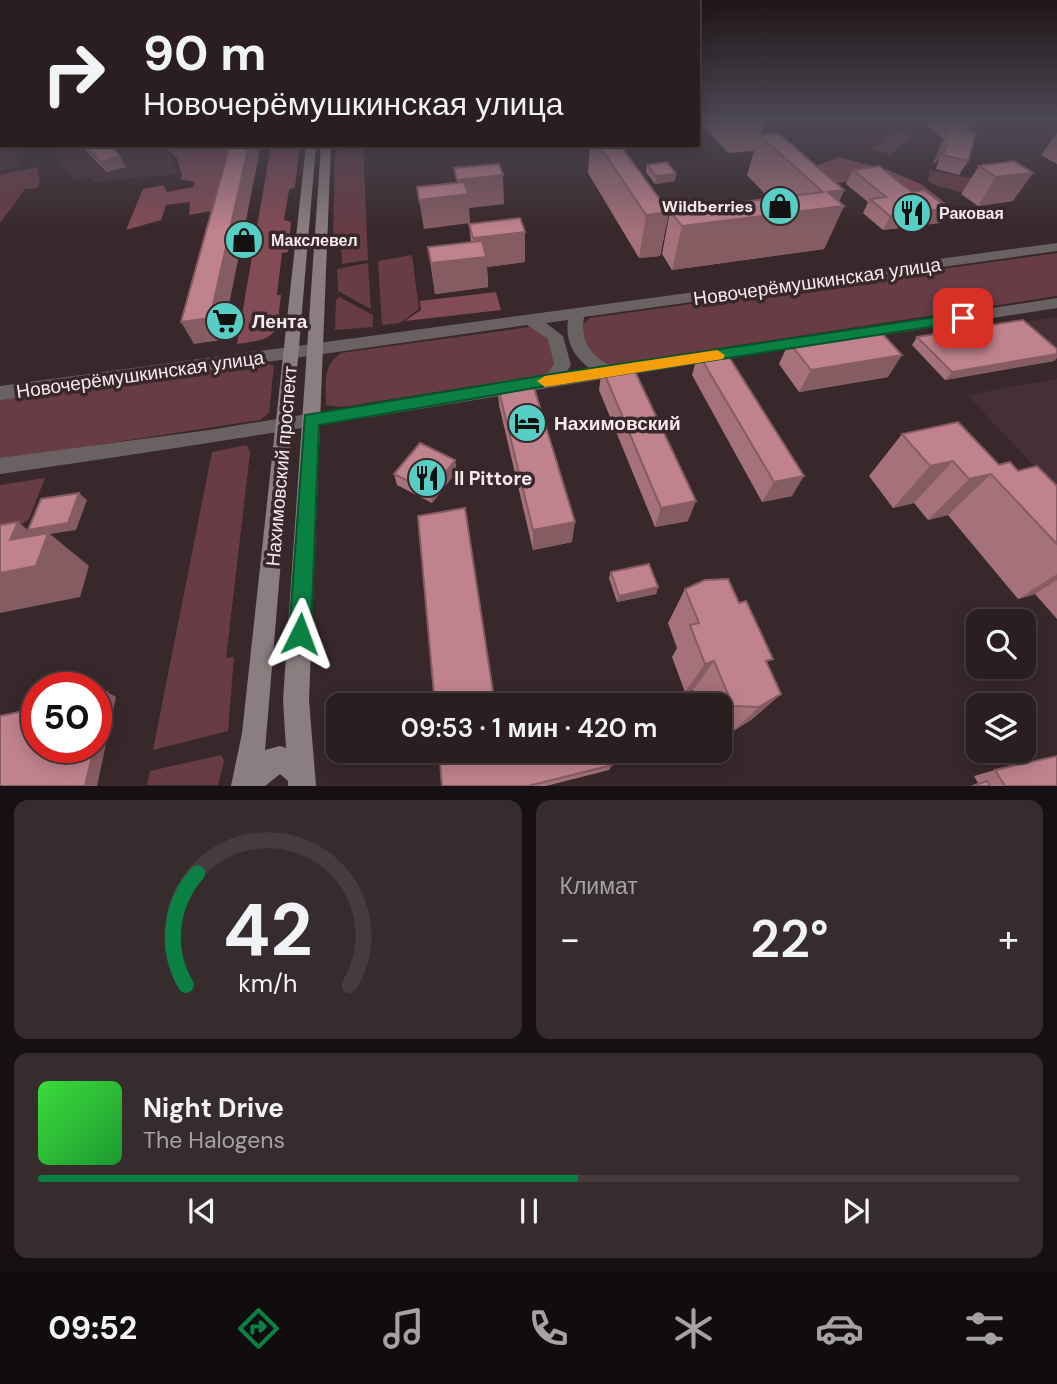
<!DOCTYPE html>
<html lang="ru">
<head>
<meta charset="utf-8">
<style>
	body { margin:0; font-family:"DM Sans",sans-serif; background:#362b2d; color:#f1f3f6; height:100vh; display:flex; flex-direction:column; font-size:26px; white-space:nowrap }
	* { box-sizing:border-box; margin:0 }
	p { font-size:23px; color:#a5a2a5 }
	.icon { flex:none; width:38px; height:38px; fill:none; stroke:currentColor; stroke-width:2; stroke-linecap:round; stroke-linejoin:round }
	.map { position:relative; height:786px; overflow:hidden }
	.sheet { display:flex; flex-direction:column; gap:14px; padding:14px; background:#171012; flex:1 }
	.sheet>* { flex:none }
	.banner { position:absolute; left:0px; top:0px; width:700px; height:147px; box-shadow:0 4px 18px #0003,0 0 0 2px #463c3e; background:#2a1e20; color:#f1f3f6; overflow:hidden }
	.buttons { position:absolute; left:966px; top:609px; display:grid; gap:14px }
	.buttons a { display:grid; place-items:center; width:70px; height:70px; border-radius:14px; background:#2a1e20; box-shadow:0 4px 18px #0003,0 0 0 2px #463c3e; font-size:35px }
	.speed { position:absolute; left:21px; top:672px; display:flex; gap:14px; font-size:35px; font-weight:700; text-align:center }
	.speed>* { display:grid; place-content:center; width:91px; height:91px; border-radius:50%; background:#2a1e20; box-shadow:0 4px 18px #0003,0 0 0 2px #463c3e; line-height:1 }
	.speed .limit { border:10px solid #d22; background:#fff; color:#111 }
	.pin { position:absolute; display:grid; place-items:center; width:60px; height:60px; color:#fff; margin:-30px; border-radius:14px; box-shadow:0 4px 10px #0006 }
	.me { position:absolute; width:77px; margin:-38px; rotate:3deg; stroke-linejoin:round; filter:drop-shadow(0 0 5px #0008) }
	.turn { display:flex; align-items:center; gap:24px; height:147px; padding:0 28px; font-size:32px }
	.turn .icon { width:91px; height:91px; stroke-width:2.5 }
	.turn b { display:block; font-size:49px; line-height:60px }
	.big { font-size:52px; font-weight:600; line-height:1.1 }
	.sheet .widget { flex:1; display:flex; flex-direction:column; justify-content:center; gap:10px; min-width:0; padding:0 24px; border-radius:14px; background:#362b2d }
	.sheet .dial { align-items:center; gap:0 }
	.dial svg { height:182px; overflow:visible; fill:none; stroke:#463c3e; stroke-width:7; stroke-linecap:round; text-anchor:middle }
	.dial text { fill:#f1f3f6; stroke:none }
	.song { display:flex; align-items:center; gap:21px }
	.cover { width:84px; height:84px; border-radius:10px; background:linear-gradient(135deg,hsl(120 70% 55%),hsl(130 70% 35%)) }
	.played { height:7px; border-radius:4px; background:linear-gradient(90deg,#0b8043 55%,#463c3e 55%) }
	.keys { display:flex; justify-content:space-around; direction:ltr }
	.heat { display:flex; justify-content:space-between; align-items:center; font-size:38px; direction:ltr }
	.sheet .tiles { flex:1; display:grid; gap:14px; grid-template-columns:1fr 1fr }
	.widget:last-child { grid-column:span 2 }
	.trip { position:absolute; left:326px; top:693px; width:406px; height:70px; border-radius:14px; background:#2a1e20; box-shadow:0 4px 18px #0003,0 0 0 2px #463c3e; font-weight:600; line-height:70px; text-align:center }
	.tabs { display:flex; height:112px; justify-content:space-around; align-items:center; background:#110c0d; color:#a5a2a5 }
	.tabs .icon { width:49px; height:49px }
	.tabs .on { color:#0b8043 }
	.tabs b { font-size:32px; color:#f1f3f6 }
	.map>svg:first-child { display:block }
</style>
</head>
<body>
<div class="map">
<svg width="1057" height="786" viewBox="0 0 1057 786">
	<rect width="100%" height="100%" fill="#38282b"/>
	<path fill="#473035" d="M 0,121 L 2,145 L 28,145 L 17,167 L 0,171 Z
		M 49,145 L 159,145 L 170,155 L 177,174 L 92,182 L 93,178 L 74,180 Z
		M 1057,317 L 1057,351 L 1023,322 Z
		M 1057,379 L 1057,490 L 967,395 Z"/>
	<path fill="#673c45" d="M 893,130 L 913,135 C 905,145 896,147 891,155 L 870,149 Z
		M 363,145 L 368,260 L 342,264 L 341,239 L 333,240 L 335,151 Z
		M 983,162 L 994,165 L 995,188 L 958,192 C 949,186 940,190 928,181 L 930,170 L 977,179 Z
		M 37,167 L 40,182 L 37,188 L 25,189 L 0,223 L 0,175 Z
		M 1057,253 L 1057,296 L 611,365 C 591,360 588,347 581,329 L 583,324 L 590,318 Z
		M 412,255 L 419,309 L 400,323 L 382,325 L 378,261 Z
		M 368,263 L 371,309 L 338,291 L 337,269 Z
		M 339,297 L 373,315 L 373,327 L 335,330 L 336,300 Z
		M 530,327 L 550,340 L 557,361 L 549,374 L 342,407 L 326,405 C 326,385 322,365 341,353 Z
		M 266,363 L 274,366 L 269,413 L 260,420 L 0,460 L 0,399 Z
		M 247,445 L 250,453 L 226,658 L 234,657 L 228,731 L 153,750 L 212,452 Z
		M 45,478 L 29,519 L 0,542 L 0,485 Z
		M 221,755 L 224,761 L 218,785 L 147,785 L 150,771 Z"/>
	<path fill="#834b56" d="M 174,145 L 233,145 L 224,182 L 211,211 L 189,215 L 190,202 L 166,205 L 161,220 L 126,230 L 143,189 L 163,185 L 167,192 L 193,187 L 195,182 L 179,179 L 182,176 L 177,158 L 167,149 Z
		M 271,145 L 300,145 L 295,187 L 289,190 L 284,220 L 291,222 L 288,252 L 282,253 L 277,295 L 281,295 C 276,337 279,338 237,344 Z
		M 839,157 L 888,170 L 921,184 L 958,213 L 955,217 L 946,217 L 872,179 L 828,184 L 811,168 Z
		M 496,292 L 501,310 L 405,321 L 421,310 L 420,301 Z"/>
	<g fill="none" stroke-linecap="round" stroke-linejoin="round">
		<path fill="#696162" fill-rule="evenodd" d="M 1057,243 L 1057,251 L 584,317 C 580,340 590,356 610,365 L 809,336 L 817,341 L 809,346 C 539,388 270,436 0,474 L 0,458 L 209,430 L 547,375 L 554,364 L 548,339 L 527,325 L 0,400 L 0,386 ZM 568,320 C 565,340 573,356 589,368 L 567,371 L 571,365 L 563,336 L 546,323 Z
			M 1057,298 L 1057,308 L 858,339 L 850,334 L 858,329 Z"/>
		<path fill="#8b7e80" fill-rule="evenodd" d="M 306,145 L 316,145 L 265,750 L 280,746 L 286,748 L 283,700 L 321,145 L 331,145 L 309,700 L 316,786 L 288,786 L 288,781 L 280,774 L 265,786 L 231,786 L 242,733 Z"/>
	</g>
	<path fill="#a5717a" d="M 705,121 L 765,121 L 761,134 L 844,190 L 839,202 L 844,206 L 824,249 L 672,270 L 662,254 L 670,211 L 770,199 L 747,175 L 754,151 L 728,153 L 704,126 Z
		M 930,121 L 978,121 L 969,131 L 968,161 L 959,175 L 936,169 L 939,159 L 933,164 L 943,139 L 927,126 Z
		M 1057,132 L 1057,164 L 1041,155 Z
		M 80,145 L 110,145 L 126,167 L 107,172 Z
		M 590,145 L 620,145 L 669,212 L 660,256 L 639,258 L 588,173 Z
		M 1014,161 L 1013,201 L 978,206 L 961,194 L 979,166 Z
		M 647,165 L 675,181 L 655,184 L 646,172 Z
		M 853,170 L 912,192 L 939,223 L 883,230 L 863,213 L 868,202 L 846,184 Z
		M 469,224 L 525,262 L 487,267 L 488,287 L 435,294 L 428,247 L 471,242 Z
		M 917,337 L 1054,361 L 945,380 L 912,345 Z
		M 789,342 L 888,377 L 799,392 L 779,364 Z
		M 698,353 L 792,496 L 762,502 L 692,375 Z
		M 602,368 L 688,521 L 655,527 L 599,390 Z
		M 497,383 L 572,542 L 533,550 L 499,405 Z
		M 902,434 L 1018,471 L 1057,486 L 1057,619 L 1035,594 L 1018,599 L 948,515 L 928,520 L 914,503 L 893,508 L 869,476 Z
		M 457,471 L 432,503 L 397,485 L 394,474 Z
		M 611,572 L 658,587 L 656,594 L 617,602 L 609,578 Z
		M 685,589 L 768,665 L 781,694 L 751,720 L 732,732 L 719,731 L 719,705 L 699,705 L 693,690 L 685,692 L 672,657 L 677,648 L 668,623 Z
		M 612,765 L 609,770 L 546,786 L 442,786 Z
		M 995,770 L 1057,786 L 971,786 L 978,783 L 974,776 Z"/>
	<path fill="#865c63" d="M 972,121 L 978,121 L 976,124 L 955,143 L 963,130 Z
		M 249,145 L 261,145 L 222,340 L 194,344 L 181,322 Z
		M 947,145 L 939,159 L 933,164 L 940,150 Z
		M 120,156 L 126,167 L 107,172 L 101,162 Z
		M 1033,173 L 1013,201 L 978,206 L 996,177 Z
		M 676,174 L 675,181 L 655,184 L 656,176 Z
		M 503,175 L 504,204 L 469,208 L 470,223 L 424,229 L 419,200 L 458,195 L 457,180 Z
		M 844,190 L 837,207 L 844,206 L 824,249 L 672,270 L 682,226 L 828,192 Z
		M 948,208 L 939,223 L 883,230 L 890,216 Z
		M 669,212 L 660,256 L 639,258 L 646,215 Z
		M 525,232 L 525,262 L 487,267 L 488,287 L 435,294 L 431,263 L 475,258 L 473,238 Z
		M 1057,354 L 1057,358 L 1054,361 L 945,380 L 952,372 Z
		M 902,355 L 888,377 L 799,392 L 811,370 Z
		M 455,460 L 457,471 L 432,503 L 430,492 Z
		M 953,461 L 914,503 L 893,508 L 930,466 Z
		M 991,474 L 948,515 L 928,520 L 969,479 Z
		M 804,476 L 792,496 L 762,502 L 774,482 Z
		M 79,493 L 87,500 L 76,530 L 50,534 L 89,566 L 80,597 L 0,613 L 0,573 L 10,540 L 18,522 L 44,543 L 28,530 Z
		M 696,501 L 688,521 L 655,527 L 661,508 Z
		M 575,522 L 572,542 L 533,550 L 533,530 Z
		M 1057,574 L 1057,580 L 1035,594 L 1018,599 Z
		M 658,587 L 656,594 L 617,602 L 619,596 Z
		M 714,661 L 693,690 L 685,692 L 705,664 Z
		M 107,692 L 116,697 L 97,786 L 85,786 L 94,747 L 96,747 L 96,739 Z
		M 781,694 L 751,720 L 732,732 L 759,707 Z"/>
	<path fill="#c0838e" stroke="#865c63" stroke-width="2" d="M 945,121 L 972,121 L 963,130 L 976,133 L 968,161 L 943,155 L 947,145 L 940,150 L 950,125 Z
		M 778,133 L 844,190 L 828,192 L 844,206 L 682,226 L 670,211 L 823,192 L 759,135 Z
		M 85,145 L 110,145 L 120,156 L 101,162 Z
		M 230,145 L 249,145 L 210,318 L 181,322 Z
		M 599,145 L 620,145 L 669,212 L 646,215 Z
		M 1014,161 L 1033,173 L 996,177 L 979,166 Z
		M 667,162 L 676,174 L 656,176 L 647,165 Z
		M 499,164 L 503,175 L 457,180 L 454,168 Z
		M 879,166 L 912,192 L 924,190 L 948,208 L 890,216 L 870,199 L 886,197 L 853,170 Z
		M 464,182 L 468,194 L 419,200 L 417,187 Z
		M 520,218 L 525,232 L 473,238 L 469,224 Z
		M 482,241 L 486,257 L 431,263 L 428,247 Z
		M 1023,320 L 1057,349 L 1057,354 L 952,372 L 917,337 Z
		M 877,328 L 902,355 L 811,370 L 789,342 Z
		M 724,349 L 804,476 L 774,482 L 698,353 Z
		M 631,363 L 696,501 L 661,508 L 602,368 Z
		M 531,378 L 575,522 L 533,530 L 497,383 Z
		M 958,422 L 999,465 L 1010,462 L 1018,471 L 1037,466 L 1057,486 L 1057,544 L 991,474 L 969,479 L 953,461 L 930,466 L 902,434 Z
		M 420,443 L 455,460 L 430,492 L 394,474 Z
		M 79,493 L 68,523 L 28,530 L 41,499 Z
		M 465,508 L 495,705 L 435,705 L 418,516 Z
		M 18,522 L 10,540 L 48,533 L 36,566 L 0,573 L 0,525 Z
		M 649,564 L 658,587 L 619,596 L 611,572 Z
		M 728,579 L 739,603 L 746,601 L 773,659 L 766,661 L 781,694 L 759,707 L 733,706 L 714,661 L 705,664 L 690,625 L 699,623 L 685,589 L 705,580 Z
		M 107,692 L 96,739 L 96,695 Z
		M 37,708 L 37,747 L 94,747 L 85,786 L 0,786 L 0,716 Z
		M 439,751 L 608,751 L 612,765 L 528,786 L 442,786 Z
		M 1057,756 L 1057,786 L 1005,786 L 995,770 Z
		M 987,781 L 990,786 L 973,786 Z"/>
	<linearGradient id="sky" x2="0" y2="1"><stop stop-color="#1f1618"/><stop offset="0.52" stop-color="#4d4855"/><stop offset="1" stop-color="#4d4855" stop-opacity="0"/></linearGradient>
	<rect width="1057" height="231" fill="url(#sky)"/>
	<path fill="#0b8043" stroke="#07532c" stroke-width="2" d="M 963,313 L 970,318 L 968,321 L 552,385 L 319,425 L 311,634 L 308,642 L 300,645 L 293,642 L 289,634 L 305,415 L 552,374 Z"/>
	<path fill="#f59e0b" d="M 717,350 L 725,355 L 723,359 L 545,387 L 537,381 L 545,376 Z"/>
	<defs>
		<symbol id="shop-disc" viewBox="-11 -11 22 22"><circle r="9.5" fill="#56cec3" stroke="#38282b"/><path d="M-5-2.5h2.3a2.7 3.5 0 0 1 5.4 0H5L5.5 6h-11ZM-1.5-2.5h3a1.5 2.3 0 0 0-3 0Z" fill="#111"/></symbol>
		<symbol id="restaurant-disc" viewBox="-11 -11 22 22"><circle r="9.5" fill="#56cec3" stroke="#38282b"/><path d="M-5-6h1v4h1v-4h1v4h1v-4h1v5L-1.5 .5V6h-2V.5L-5-1ZM5-6V6H3V1.5H1.5Q1.5-4 5-6Z" fill="#111"/></symbol>
		<symbol id="supermarket-disc" viewBox="-11 -11 22 22"><circle r="9.5" fill="#56cec3" stroke="#38282b"/><path d="M-6-5.5h2.5l.6 2H6L4.5 2H-2.5L-4.4-4H-6ZM-1.5 3.2a1.3 1.3 0 1 0 .1 0ZM3 3.2a1.3 1.3 0 1 0 .1 0Z" fill="#111"/></symbol>
		<symbol id="hotel-disc" viewBox="-11 -11 22 22"><circle r="9.5" fill="#56cec3" stroke="#38282b"/><path d="M-6-4.5h1.5V1H6V5H4.5V3h-9V5H-6ZM-4 0a1.8 1.8 0 1 1 3.6 0ZM.5 0V-2.5h3Q6-2.5 6 0Z" fill="#111"/></symbol>
	</defs>
	<g fill-rule="evenodd">
		<use href="#shop-disc" x="758" y="184" width="44" height="44"/>
		<use href="#restaurant-disc" x="890" y="191" width="44" height="44"/>
		<use href="#shop-disc" x="222" y="218" width="44" height="44"/>
		<use href="#supermarket-disc" x="203" y="299" width="44" height="44"/>
		<use href="#hotel-disc" x="505" y="401" width="44" height="44"/>
		<use href="#restaurant-disc" x="405" y="456" width="44" height="44"/>
	</g>
	<g text-anchor="middle" stroke-width="7" stroke-linejoin="round" paint-order="stroke">
		<g font-size="16" font-weight="bold" fill="#f6ebed" stroke="#38282b" text-anchor="start">
			<text x="753" y="212" text-anchor="end">Wildberries</text>
			<text x="939" y="219">Раковая</text>
			<text x="271" y="246">Макслевел</text>
		</g>
		<g font-size="19" fill="#f6ebed" stroke="#38282b">
			<text transform="translate(817 281) rotate(-8)" y="7">Новочерёмушкинская улица</text>
			<text transform="translate(140 374) rotate(-8)" y="7">Новочерёмушкинская улица</text>
			<text transform="translate(281 466) rotate(-85)" y="7">Нахимовский проспект</text>
		</g>
		<g font-size="19" font-weight="bold" fill="#f6ebed" stroke="#38282b" text-anchor="start">
			<text x="252" y="328">Лента</text>
			<text x="554" y="430">Нахимовский</text>
			<text x="454" y="485">Il Pittore</text>
		</g>
	</g>
</svg>
<div class="buttons">
<a><svg class="icon" aria-label="search" viewBox="0 0 24 24"><circle cx="10" cy="10" r="6"/><path d="M15 15l6 6"/></svg></a>
<a><svg class="icon" aria-label="layers" viewBox="0 0 24 24"><path d="M12 4l9 5-9 5-9-5zM3 14l9 5 9-5"/></svg></a>
</div>
<div class="speed"><div class="limit">50</div></div>
<div class="pin" style="left:963px;top:318px;background:#d93025"><svg class="icon" aria-label="arrive" viewBox="0 0 24 24"><path d="M6 21V4h12l-3 4 3 4H6"/></svg></div>
<svg class="me" style="left:300px;top:634px" viewBox="-20 -20 40 40"><path d="M0-17L14 15 0 8-14 15z" fill="#0b8043" stroke="#fff" stroke-width="4"/></svg>
<div class="trip">09:53 · 1 мин · 420 m</div>
<div class="banner">
<div class="turn"><svg class="icon" aria-label="right" viewBox="0 0 24 24"><path d="M7 20v-9h11M14 6l5 5-5 5"/></svg><div><b>90 m</b>Новочерёмушкинская улица</div></div>
</div>
</div>
<section class="sheet">
<div class="tiles">
<div class="widget dial"><svg viewBox="0 0 100 80">
<path d="M14 69A42 42 0 1 1 86 69"/>
<path d="M14 69A42 42 0 0 1 19 20" stroke="#0b8043"/>
<text x="50" y="56" font-size="32" font-weight="700">42</text>
<text x="50" y="72" font-size="11">km/h</text>
</svg></div>
<div class="widget"><p>Климат</p>
<div class="heat"><a>−</a><b class="big">22°</b><a>+</a></div>
</div>
<div class="widget">
<div class="song"><i class="cover"></i><div><b>Night Drive</b><p>The Halogens</p></div></div>
<div class="played"></div>
<div class="keys"><svg class="icon" aria-label="previous" viewBox="0 0 24 24"><path d="M18 5L8 12l10 7zM5 5v14"/></svg><svg class="icon" aria-label="pause" viewBox="0 0 24 24"><path d="M8 5v14M16 5v14"/></svg><svg class="icon" aria-label="next" viewBox="0 0 24 24"><path d="M6 5l10 7-10 7zM19 5v14"/></svg></div>
</div>
</div>
</section>
<nav class="tabs">
<b>09:52</b>
<svg class="icon on" aria-label="directions" viewBox="0 0 24 24"><path d="M12 3l9 9-9 9-9-9zM9 14v-3h6M13 9l2 2-2 2"/></svg>
<svg class="icon" aria-label="music" viewBox="0 0 24 24"><path d="M9 18V5l10-2v13"/><circle cx="6" cy="18" r="3"/><circle cx="16" cy="16" r="3"/></svg>
<svg class="icon" aria-label="phone" viewBox="0 0 24 24"><path d="M5 4h4l2 5-3 2q2 4 5 5l2-3 5 2v4C11 20 4 13 5 4z"/></svg>
<svg class="icon" aria-label="climate" viewBox="0 0 24 24"><path d="M12 3v18M4 7l16 10M4 17L20 7"/></svg>
<svg class="icon" aria-label="car" viewBox="0 0 24 24"><path d="M5 17H2v-5l4-1 3-4h7l3 4 3 1v5h-3M9 17h6M6 11h13"/><circle cx="7" cy="17" r="2"/><circle cx="17" cy="17" r="2"/></svg>
<svg class="icon" aria-label="filters" viewBox="0 0 24 24"><path d="M4 7h16M4 17h16"/><circle cx="9" cy="7" r="2"/><circle cx="15" cy="17" r="2"/></svg>
</nav>
</body>
</html>
